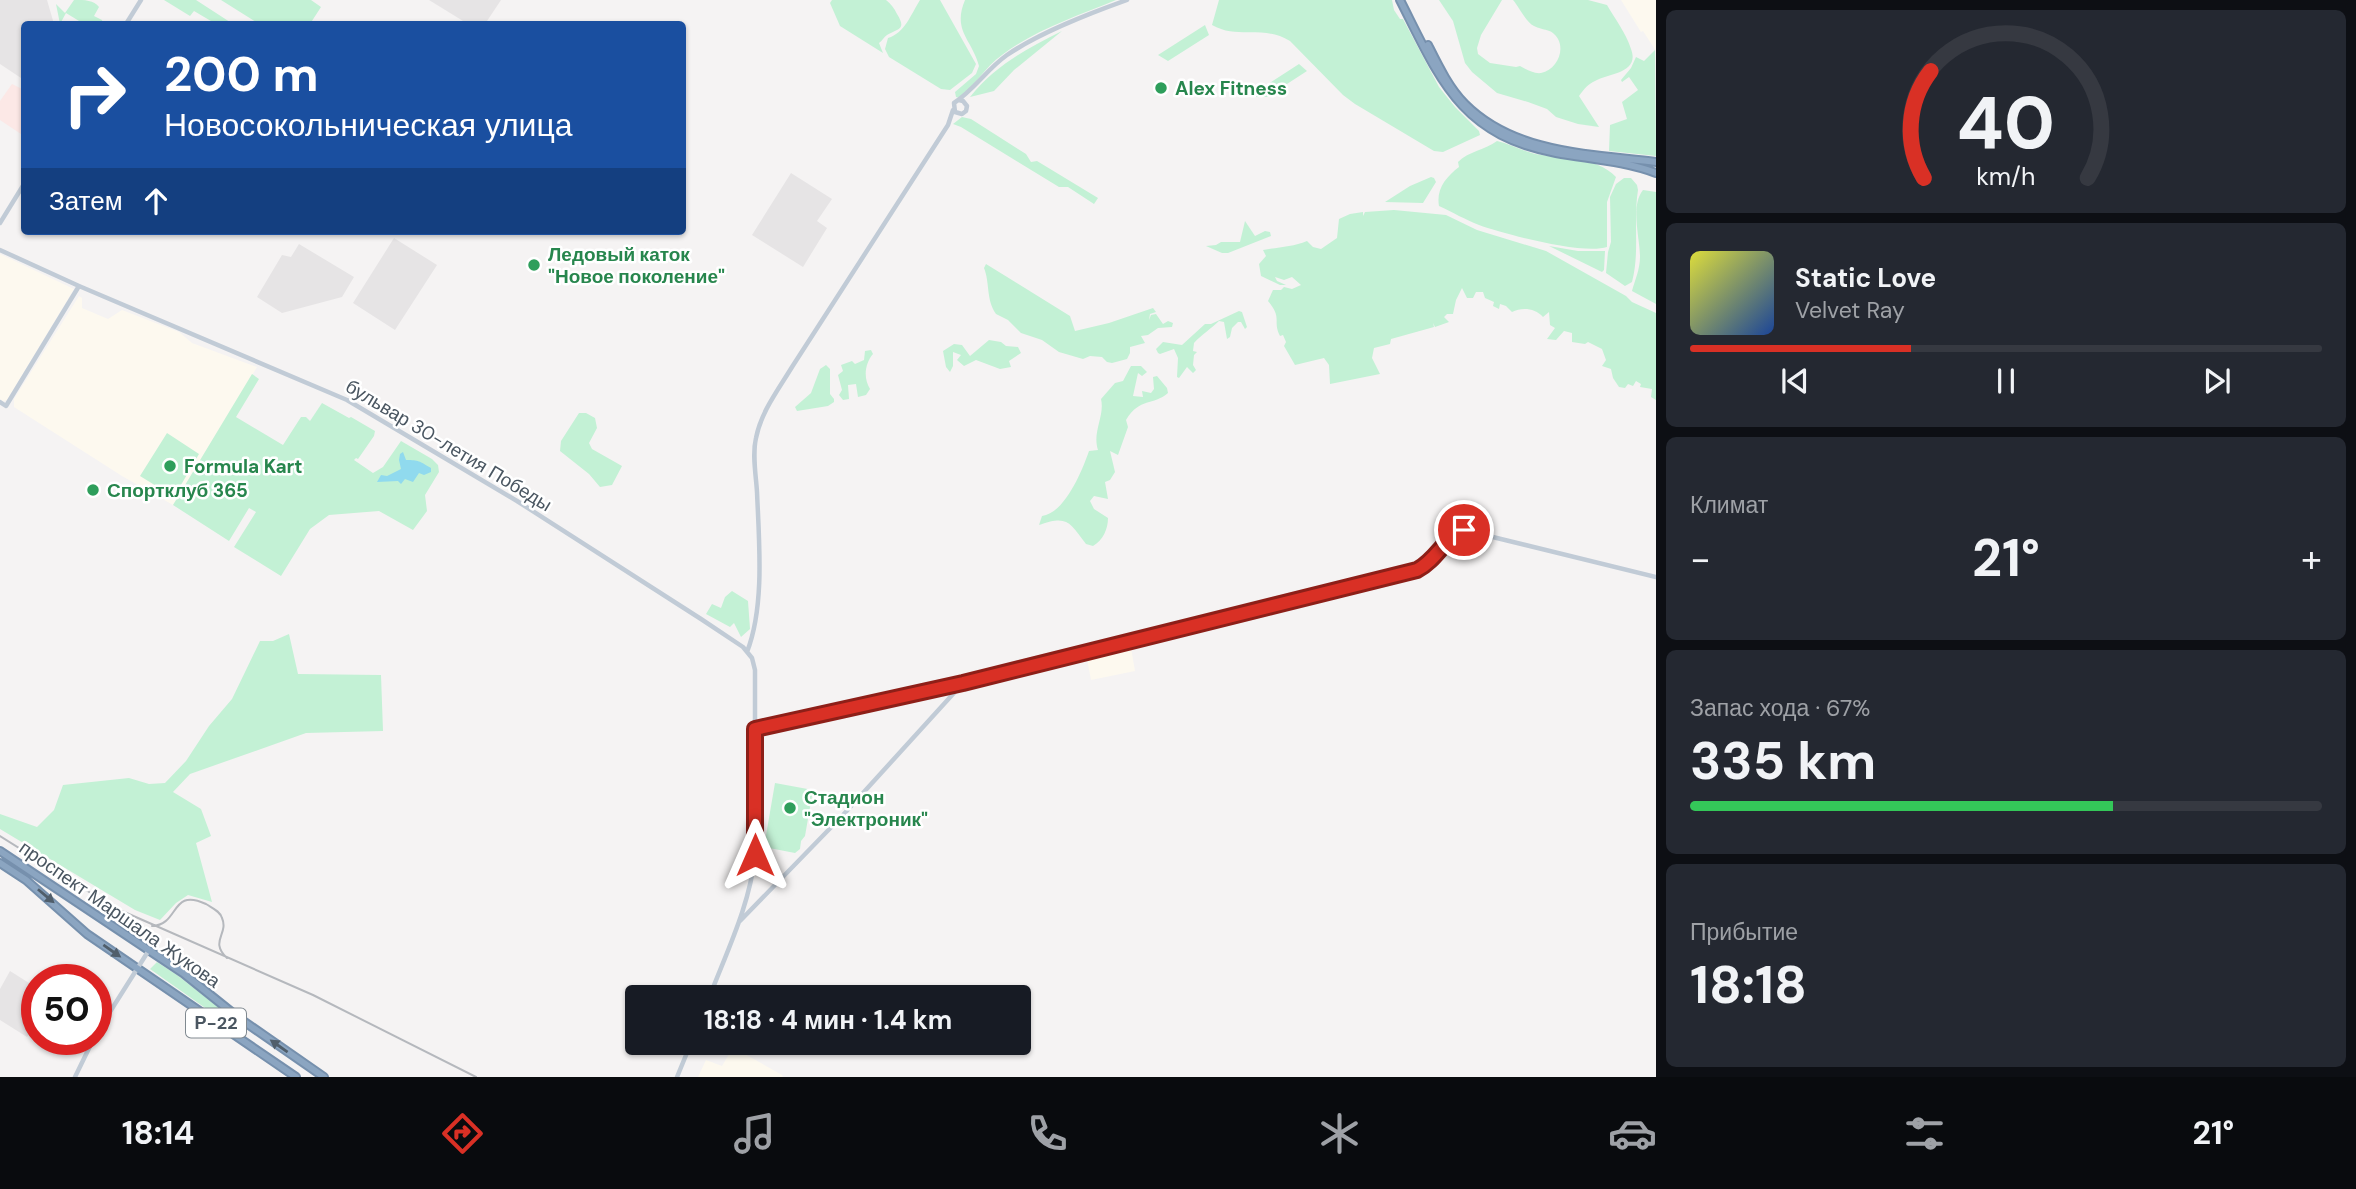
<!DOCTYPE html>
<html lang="ru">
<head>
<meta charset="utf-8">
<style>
	body { margin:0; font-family:"DM Sans",sans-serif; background:#242831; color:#f1f3f6; height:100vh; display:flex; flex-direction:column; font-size:26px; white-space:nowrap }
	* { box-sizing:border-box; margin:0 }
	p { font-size:23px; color:#9ea1a6 }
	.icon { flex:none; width:38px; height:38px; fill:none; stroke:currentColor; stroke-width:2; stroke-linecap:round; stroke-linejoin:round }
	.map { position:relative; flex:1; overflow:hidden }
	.drawer { display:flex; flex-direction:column; gap:10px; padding:10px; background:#0d0f14; width:700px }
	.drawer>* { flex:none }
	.guide { position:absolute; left:21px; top:21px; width:665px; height:214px; border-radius:7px; box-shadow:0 2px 5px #0004; background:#1a4fa0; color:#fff; overflow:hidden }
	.speed { position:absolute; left:21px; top:964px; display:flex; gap:14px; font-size:35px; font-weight:700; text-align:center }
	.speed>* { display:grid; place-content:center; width:91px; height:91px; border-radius:50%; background:#171b24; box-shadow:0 2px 5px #0004; line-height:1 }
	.speed .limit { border:10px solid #d22; background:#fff; color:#111 }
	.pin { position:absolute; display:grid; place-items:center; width:60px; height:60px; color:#fff; margin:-30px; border:4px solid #fff; border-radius:50%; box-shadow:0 2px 7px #0007 }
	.me { position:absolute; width:77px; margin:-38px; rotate:0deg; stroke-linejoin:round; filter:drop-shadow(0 0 5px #0008) }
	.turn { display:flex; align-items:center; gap:24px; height:147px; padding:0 28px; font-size:32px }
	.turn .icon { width:91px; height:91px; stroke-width:2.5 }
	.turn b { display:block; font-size:49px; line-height:60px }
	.then { display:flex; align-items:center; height:66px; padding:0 28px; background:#0003; gap:14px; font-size:26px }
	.big { font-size:52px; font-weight:700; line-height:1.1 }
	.drawer .tile { flex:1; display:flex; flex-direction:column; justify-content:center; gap:10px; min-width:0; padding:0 24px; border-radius:10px; background:#242831 }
	.drawer .dial { align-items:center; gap:0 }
	.dial svg { height:182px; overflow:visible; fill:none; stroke:#363941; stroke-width:7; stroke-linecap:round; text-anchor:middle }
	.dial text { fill:#f1f3f6; stroke:none }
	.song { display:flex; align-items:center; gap:21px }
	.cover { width:84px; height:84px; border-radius:10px; background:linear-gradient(135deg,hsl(60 70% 55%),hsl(220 70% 35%)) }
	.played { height:7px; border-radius:4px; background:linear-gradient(90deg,#d93025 35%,#363941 35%) }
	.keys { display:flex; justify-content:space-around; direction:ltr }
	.heat { display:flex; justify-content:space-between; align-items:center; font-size:38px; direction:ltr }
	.charge { height:10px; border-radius:5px; background:linear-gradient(90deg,#34c759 67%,#363941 0) }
	.trip { position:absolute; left:625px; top:985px; width:406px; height:70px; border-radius:7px; background:#171b24; box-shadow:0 2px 5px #0004; font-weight:700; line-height:70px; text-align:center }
	.tabs { display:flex; height:112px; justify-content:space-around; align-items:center; background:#090b0e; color:#9ea1a6 }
	.tabs .icon { width:49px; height:49px }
	.tabs .on { color:#d93025 }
	.tabs b { font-size:32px; color:#f1f3f6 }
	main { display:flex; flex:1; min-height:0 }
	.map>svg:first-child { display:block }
</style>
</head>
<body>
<main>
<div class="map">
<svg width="1656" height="1077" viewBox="0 0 1656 1077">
	<rect width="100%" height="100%" fill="#f5f3f3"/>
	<path fill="#fdf9ef" d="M 1621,0 L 1656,0 L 1656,51 L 1643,31 L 1641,32 Z
		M 0,254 L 74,289 L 7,400 L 3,401 L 0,399 Z
		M 79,296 L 82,298 L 82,308 L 108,319 L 122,310 L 179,332 L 192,343 L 257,367 L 173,505 L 122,476 L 14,407 L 14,399 Z
		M 1131,648 L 1135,671 L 1091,680 L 1087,659 Z
		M 736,1049 L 782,1075 L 783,1077 L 698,1077 L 706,1060 L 722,1066 L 731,1051 Z"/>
	<path fill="#e6e4e5" d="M 0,0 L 47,0 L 54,24 L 24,24 L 24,80 L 0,64 Z
		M 429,0 L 501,0 L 485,24 L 468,24 Z
		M 791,173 L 832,199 L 817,221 L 827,228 L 803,267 L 752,235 Z
		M 394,238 L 437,265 L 395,330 L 353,303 Z
		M 299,244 L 354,277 L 342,297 L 282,313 L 257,297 L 282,255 L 291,257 Z
		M 10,971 L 37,988 L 37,1022 L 27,1037 L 0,1020 L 0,989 Z"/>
	<path fill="#fce8e6" d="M 12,84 L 24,90 L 24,136 L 0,120 L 0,101 Z"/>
	<path fill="#c3f1d5" d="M 74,0 C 85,0 94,0 99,7 L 94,16 L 102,20 L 103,24 L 97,24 L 90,21 L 93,24 L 84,24 L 66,13 L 60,24 L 56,4 L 65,13 Z
		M 164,0 L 196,0 L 233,24 L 216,24 L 194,11 L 190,16 Z
		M 221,0 L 311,0 L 321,7 L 310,24 L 259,24 Z
		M 832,0 L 886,0 C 891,4 894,8 897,14 C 907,30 898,28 887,35 C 884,37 882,41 879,43 L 883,53 L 840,26 L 830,3 Z
		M 920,0 L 940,0 L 976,64 L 972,73 L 950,90 L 941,89 L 889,57 L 885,49 L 888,38 C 905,33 911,14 920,0 Z
		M 965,0 L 1116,0 C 1077,16 1035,30 1002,55 C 985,67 975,86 959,98 L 956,97 L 955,92 L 976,74 L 979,66 C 972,39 952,31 965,0 Z
		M 1219,0 L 1392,0 L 1394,10 L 1400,19 L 1403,19 L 1439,87 L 1455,107 L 1479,131 L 1480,135 L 1443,152 L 1434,151 L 1355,104 L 1343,95 L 1290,41 C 1262,24 1238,40 1212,25 Z
		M 1439,0 L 1502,0 L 1481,35 L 1477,48 L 1478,54 L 1490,63 L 1516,67 L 1520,66 C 1525,69 1534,74 1541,73 C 1556,70 1565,52 1558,39 C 1552,28 1543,31 1534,26 C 1526,22 1519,7 1513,0 L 1588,0 L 1607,5 C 1615,19 1626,33 1631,49 C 1640,73 1610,73 1595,81 C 1588,84 1584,89 1579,96 L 1599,127 L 1578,124 L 1556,117 L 1547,109 L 1528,102 L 1497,93 L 1472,72 L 1465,63 L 1453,21 Z
		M 1205,25 L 1209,35 L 1168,61 L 1158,55 Z
		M 1062,31 L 1014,70 L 994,91 L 970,97 C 997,64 1025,50 1062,31 Z
		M 1655,50 L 1656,156 L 1609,151 L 1610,125 L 1627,119 L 1622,102 L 1638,90 L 1629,77 L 1622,82 L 1621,80 L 1631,68 L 1636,57 L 1644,61 Z
		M 1299,64 L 1307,71 L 1267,97 L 1248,97 Z
		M 962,117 L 971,119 L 1026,154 L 1031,162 L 1037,161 L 1098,198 L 1094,204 L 1068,187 L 1059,187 L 961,127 L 953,124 Z
		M 1497,141 C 1510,144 1522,151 1535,154 C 1562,159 1596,156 1616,177 L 1607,202 L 1607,247 C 1583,255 1504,234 1479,225 C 1466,220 1452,212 1439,206 C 1436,189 1446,177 1459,167 L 1458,162 C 1469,151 1485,150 1497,141 Z
		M 1431,177 L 1434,178 L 1436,182 L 1423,203 L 1385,202 L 1410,186 Z
		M 1624,178 L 1631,178 L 1637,185 L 1638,190 C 1633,221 1640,252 1632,282 L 1625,286 L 1606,273 L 1608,252 L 1611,242 L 1610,197 L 1616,184 Z
		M 1643,190 L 1656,192 L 1656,304 L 1632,291 C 1635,280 1640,269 1640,257 C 1640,238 1630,206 1643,190 Z
		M 1394,210 L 1446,215 L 1477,230 L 1546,251 L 1626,296 L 1632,302 L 1656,313 L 1656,400 L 1651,397 L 1652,389 L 1640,387 L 1641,384 L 1636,381 L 1633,386 L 1628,384 L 1625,388 L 1619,387 L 1613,378 L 1611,369 L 1602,366 L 1606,360 L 1602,349 L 1588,342 L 1585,344 L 1572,342 L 1572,333 L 1564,331 L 1556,340 L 1547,339 L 1555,328 L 1550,325 L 1549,312 L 1543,317 C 1535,308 1522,307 1512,312 L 1506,306 L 1500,304 L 1499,309 L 1493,306 L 1494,302 L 1485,298 L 1483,292 L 1476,292 L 1473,298 L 1467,298 L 1462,288 L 1456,300 L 1453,314 L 1447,314 L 1444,317 L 1449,322 L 1435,327 L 1433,323 L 1434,327 L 1391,339 L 1390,344 L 1374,348 L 1372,358 L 1380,374 L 1330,384 L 1329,365 L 1324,358 L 1295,365 L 1284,346 L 1286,342 L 1283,335 L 1280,336 C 1272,320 1283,319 1268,301 L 1273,290 L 1281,290 L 1284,287 L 1292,289 L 1301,285 L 1292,277 L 1284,280 L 1275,277 L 1277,281 L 1286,285 L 1280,285 L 1261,276 L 1259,264 L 1266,256 L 1263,250 C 1279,247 1293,247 1307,241 L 1313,247 L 1321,249 L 1337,238 L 1339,219 L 1350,214 L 1363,212 L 1363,216 L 1365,212 Z
		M 1245,221 L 1255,236 L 1265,231 L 1270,232 L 1271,236 L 1228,253 L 1222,253 L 1206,246 L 1216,245 L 1221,242 L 1240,242 Z
		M 1549,246 L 1578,251 L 1605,251 L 1604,270 L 1602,272 Z
		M 986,264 L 1070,316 L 1075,331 L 1109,323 L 1153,308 L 1156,312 L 1150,314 L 1149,320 L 1151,315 L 1156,314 L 1163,324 L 1168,321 L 1173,323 L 1172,327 L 1158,328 L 1148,335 L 1141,336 L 1145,343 L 1130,347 L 1130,353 L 1127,359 L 1112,363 L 1107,362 L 1102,357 L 1090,356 L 1083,359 L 1059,352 L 1042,340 L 1021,333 L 1008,320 L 996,314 C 986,300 990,283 984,268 Z
		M 1239,311 L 1242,312 L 1247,327 L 1245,329 L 1241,322 L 1238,322 L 1232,328 L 1230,337 L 1227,339 L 1224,322 L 1219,321 C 1211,329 1202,334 1194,343 L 1193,351 L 1197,352 L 1194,355 L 1193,365 L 1196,370 L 1193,373 L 1187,367 L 1179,378 L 1177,377 L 1178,358 L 1174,349 L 1160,354 L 1158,353 L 1156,349 L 1163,342 L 1182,345 L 1205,324 L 1211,324 Z
		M 989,340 L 1001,342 L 1006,346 L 1018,347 L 1021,353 L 1009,361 L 1011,367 L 1000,369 L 976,360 L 964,366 L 957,360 L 961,355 L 953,352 L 953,366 L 950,372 L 946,367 L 943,351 L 954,344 L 962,345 L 970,356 Z
		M 871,350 L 873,354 C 865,363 863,378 870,389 L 866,395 L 858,397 L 856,384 L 848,385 L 849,399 L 843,400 L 839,395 L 842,390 L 838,375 L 843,371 L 841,365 L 852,361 L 855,364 L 864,360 L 865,351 Z
		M 826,365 L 830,369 L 830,394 L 834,399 L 834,402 L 828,406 L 797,411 L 795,407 L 811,393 L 820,369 Z
		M 1131,366 L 1141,366 L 1147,372 L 1142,376 L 1138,373 L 1133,396 L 1143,397 L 1142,391 L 1151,393 L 1154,389 L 1153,377 L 1157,376 L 1167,388 L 1168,393 C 1153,406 1140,397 1126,420 L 1128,427 L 1118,455 L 1110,451 L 1115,472 L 1110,480 L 1105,482 L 1108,499 L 1094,496 L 1090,501 L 1094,509 L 1108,518 C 1108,529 1103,540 1093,546 L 1086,544 C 1069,522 1068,515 1039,525 L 1042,516 C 1065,513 1082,471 1089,451 L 1098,450 C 1092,432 1105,416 1101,399 L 1115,383 L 1123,381 Z
		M 252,374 L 259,379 L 236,417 L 283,445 L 301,417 L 306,417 L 310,421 L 322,403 L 349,418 L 351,417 L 375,431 L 374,436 L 358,459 L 356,458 L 354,460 L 373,473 L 383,467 L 401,441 L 432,459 L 438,465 L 439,472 L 425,495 L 427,511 L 413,530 L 379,511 L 329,515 L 310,529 L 281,576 L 234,547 L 256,512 L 249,508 L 229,541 L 173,505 Z
		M 579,413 L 586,413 L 595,418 L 597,428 L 589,443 L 592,449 L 622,466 L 612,485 L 600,487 L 589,474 L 560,451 L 561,441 Z
		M 167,433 L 199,454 L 174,497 L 140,476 Z
		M 732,591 L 748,601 L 750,629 L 741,637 L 734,623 L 730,627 L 706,614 L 712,604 L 721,608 L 725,597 Z
		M 289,634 L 298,674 L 381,675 L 383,731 L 306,733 L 190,774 L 173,792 L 201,809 L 211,836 L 196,843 L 212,902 L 188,895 L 176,903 L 160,920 L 135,910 L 0,829 L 0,814 L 37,827 L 54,810 L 63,785 L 129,778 L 149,784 L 165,783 L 186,761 L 209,726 L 232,699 L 260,641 L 273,641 Z
		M 775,783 L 813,790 L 805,836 L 801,841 L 800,849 L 795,853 L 764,847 Z
		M 157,962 L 177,975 L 241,1025 L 239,1028 L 234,1024 L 228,1024 L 150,969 Z"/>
	<path fill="#90daee" d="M 403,452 L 406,460 C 419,460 419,461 431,468 L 431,472 L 424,475 L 419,473 L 413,482 L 405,479 L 401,484 L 398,481 L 377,482 L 381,475 L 387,476 L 401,469 L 399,460 L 400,454 Z"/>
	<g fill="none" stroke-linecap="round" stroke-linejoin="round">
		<defs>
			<path id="highway" d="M 1400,0 C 1440,79 1460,135 1556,153 C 1589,159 1624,161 1656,173
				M 1428,45 C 1438,65 1449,88 1465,104 C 1515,154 1591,154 1656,162
				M 0,851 L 183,973 L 239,1018 L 324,1077
				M 0,863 L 26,880 L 87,934 L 296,1077"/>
		</defs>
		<use href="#highway" stroke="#7690ad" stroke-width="10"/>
		<path stroke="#c1cbd6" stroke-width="4.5" d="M 126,24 L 141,0
			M 959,100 L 963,101 L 967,106 L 966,111 L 962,114 L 955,112 L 954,103 C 974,90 987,69 1007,55 C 1041,32 1088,14 1127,0
			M 0,223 L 24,184
			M 0,250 L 79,286 L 347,400 L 517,501 L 701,619 L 743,647 L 752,658 L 755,670 L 755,855 C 750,905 727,951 709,998
			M 0,402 L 6,406 L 79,286
			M 747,652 C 765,606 759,541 757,492 C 756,475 752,455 756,438 C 761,412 778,390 792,367 L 948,125 L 953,110
			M 755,729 L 963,683 L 1417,570 C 1437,560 1447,534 1464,530 L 1656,577
			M 740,921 L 843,815 L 963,683
			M 96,1034 L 149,950
			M 75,1077 L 93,1040
			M 677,1077 L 691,1043"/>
		<use href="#highway" stroke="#8ba5c1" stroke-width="6"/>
		<path stroke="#b5b8bd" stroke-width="2" d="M 0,836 L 113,907 L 313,995 L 476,1077
			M 152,926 C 180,925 170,887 206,904 C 212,908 220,911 222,918 C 229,934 209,941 227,958"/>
	</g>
	<defs><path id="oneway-solid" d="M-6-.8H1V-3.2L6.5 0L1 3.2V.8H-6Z" transform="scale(1.75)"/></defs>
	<g fill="#505e6b">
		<use href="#oneway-solid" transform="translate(46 896) rotate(40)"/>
		<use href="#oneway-solid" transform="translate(112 951) rotate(35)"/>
		<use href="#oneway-solid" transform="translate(279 1046) rotate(-145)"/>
	</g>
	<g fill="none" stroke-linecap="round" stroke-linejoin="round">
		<defs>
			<path id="route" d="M 755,855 L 755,729 L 963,683 L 1417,570 C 1437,560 1447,534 1464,530"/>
		</defs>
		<use href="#route" stroke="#8d1f18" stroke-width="18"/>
		<use href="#route" stroke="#d93025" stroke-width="12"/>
	</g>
	<g fill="#2e9e5b" stroke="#fff" stroke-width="2.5">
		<circle cx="1161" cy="88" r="7"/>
		<circle cx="534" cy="265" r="7"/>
		<circle cx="170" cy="466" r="7"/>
		<circle cx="93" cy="490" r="7"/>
		<circle cx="790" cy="808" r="7"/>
	</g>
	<g text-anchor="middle" stroke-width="5" stroke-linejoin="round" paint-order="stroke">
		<rect fill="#fff" stroke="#808990" stroke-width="2" x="186" y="1008.5" width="60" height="29" rx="5"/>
		<g font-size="18" font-weight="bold" fill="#4a5661">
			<text x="216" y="1029">Р-22</text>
		</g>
		<g font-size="19" font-weight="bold" fill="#27864d" stroke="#fff" text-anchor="start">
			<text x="1175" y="95">Alex Fitness</text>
			<text x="548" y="261">Ледовый каток<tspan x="548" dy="22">"Новое поколение"</tspan></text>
			<text x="184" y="473">Formula Kart</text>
			<text x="107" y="497">Спортклуб 365</text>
			<text x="804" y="804">Стадион<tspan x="804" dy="22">"Электроник"</tspan></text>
		</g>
		<g font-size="19" fill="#4a5661" stroke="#fff">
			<text transform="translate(449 445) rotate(31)" y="7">бульвар 30-летия Победы</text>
			<text transform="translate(120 914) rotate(35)" y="7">проспект Маршала Жукова</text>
		</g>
	</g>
</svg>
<div class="speed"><div class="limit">50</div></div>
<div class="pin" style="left:1464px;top:530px;background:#d93025"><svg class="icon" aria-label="arrive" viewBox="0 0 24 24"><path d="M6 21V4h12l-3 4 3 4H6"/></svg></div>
<svg class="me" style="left:755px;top:855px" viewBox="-20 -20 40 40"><path d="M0-17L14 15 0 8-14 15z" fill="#d93025" stroke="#fff" stroke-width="4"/></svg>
<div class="trip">18:18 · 4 мин · 1.4 km</div>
<div class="guide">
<div class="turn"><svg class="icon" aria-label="right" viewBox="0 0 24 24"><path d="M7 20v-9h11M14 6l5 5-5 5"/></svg><div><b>200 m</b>Новосокольническая улица</div></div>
<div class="then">Затем<svg class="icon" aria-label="ahead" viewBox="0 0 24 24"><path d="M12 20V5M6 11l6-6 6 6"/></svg></div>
</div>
</div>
<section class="drawer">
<div class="tile dial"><svg viewBox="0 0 100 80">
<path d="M14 69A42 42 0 1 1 86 69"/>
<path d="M14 69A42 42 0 0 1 17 22" stroke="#d93025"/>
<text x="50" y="56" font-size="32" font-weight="700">40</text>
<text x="50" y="72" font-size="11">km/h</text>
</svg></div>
<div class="tile">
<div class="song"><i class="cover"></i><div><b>Static Love</b><p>Velvet Ray</p></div></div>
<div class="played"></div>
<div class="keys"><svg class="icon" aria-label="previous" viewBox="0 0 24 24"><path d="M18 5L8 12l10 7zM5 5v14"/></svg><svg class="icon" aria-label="pause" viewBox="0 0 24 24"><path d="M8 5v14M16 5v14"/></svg><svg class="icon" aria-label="next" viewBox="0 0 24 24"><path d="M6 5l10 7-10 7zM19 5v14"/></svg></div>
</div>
<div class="tile"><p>Климат</p>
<div class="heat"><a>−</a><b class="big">21°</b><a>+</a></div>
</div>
<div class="tile"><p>Запас хода · 67%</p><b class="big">335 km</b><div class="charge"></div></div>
<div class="tile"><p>Прибытие</p><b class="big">18:18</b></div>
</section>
</main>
<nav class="tabs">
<b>18:14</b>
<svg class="icon on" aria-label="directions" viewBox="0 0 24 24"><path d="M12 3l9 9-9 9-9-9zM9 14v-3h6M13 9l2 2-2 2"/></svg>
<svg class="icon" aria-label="music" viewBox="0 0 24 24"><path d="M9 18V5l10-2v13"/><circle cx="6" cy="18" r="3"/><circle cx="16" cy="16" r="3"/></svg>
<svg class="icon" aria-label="phone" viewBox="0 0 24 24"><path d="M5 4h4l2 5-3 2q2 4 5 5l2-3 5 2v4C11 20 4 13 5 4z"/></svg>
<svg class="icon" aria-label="climate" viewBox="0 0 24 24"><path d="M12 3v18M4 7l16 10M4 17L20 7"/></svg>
<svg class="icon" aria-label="car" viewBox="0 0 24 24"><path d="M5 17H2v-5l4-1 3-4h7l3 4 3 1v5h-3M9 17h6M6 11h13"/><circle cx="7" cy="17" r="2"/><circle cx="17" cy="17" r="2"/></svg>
<svg class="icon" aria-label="filters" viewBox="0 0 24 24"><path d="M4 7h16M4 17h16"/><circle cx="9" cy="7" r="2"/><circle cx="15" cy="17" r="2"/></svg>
<b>21°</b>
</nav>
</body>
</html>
